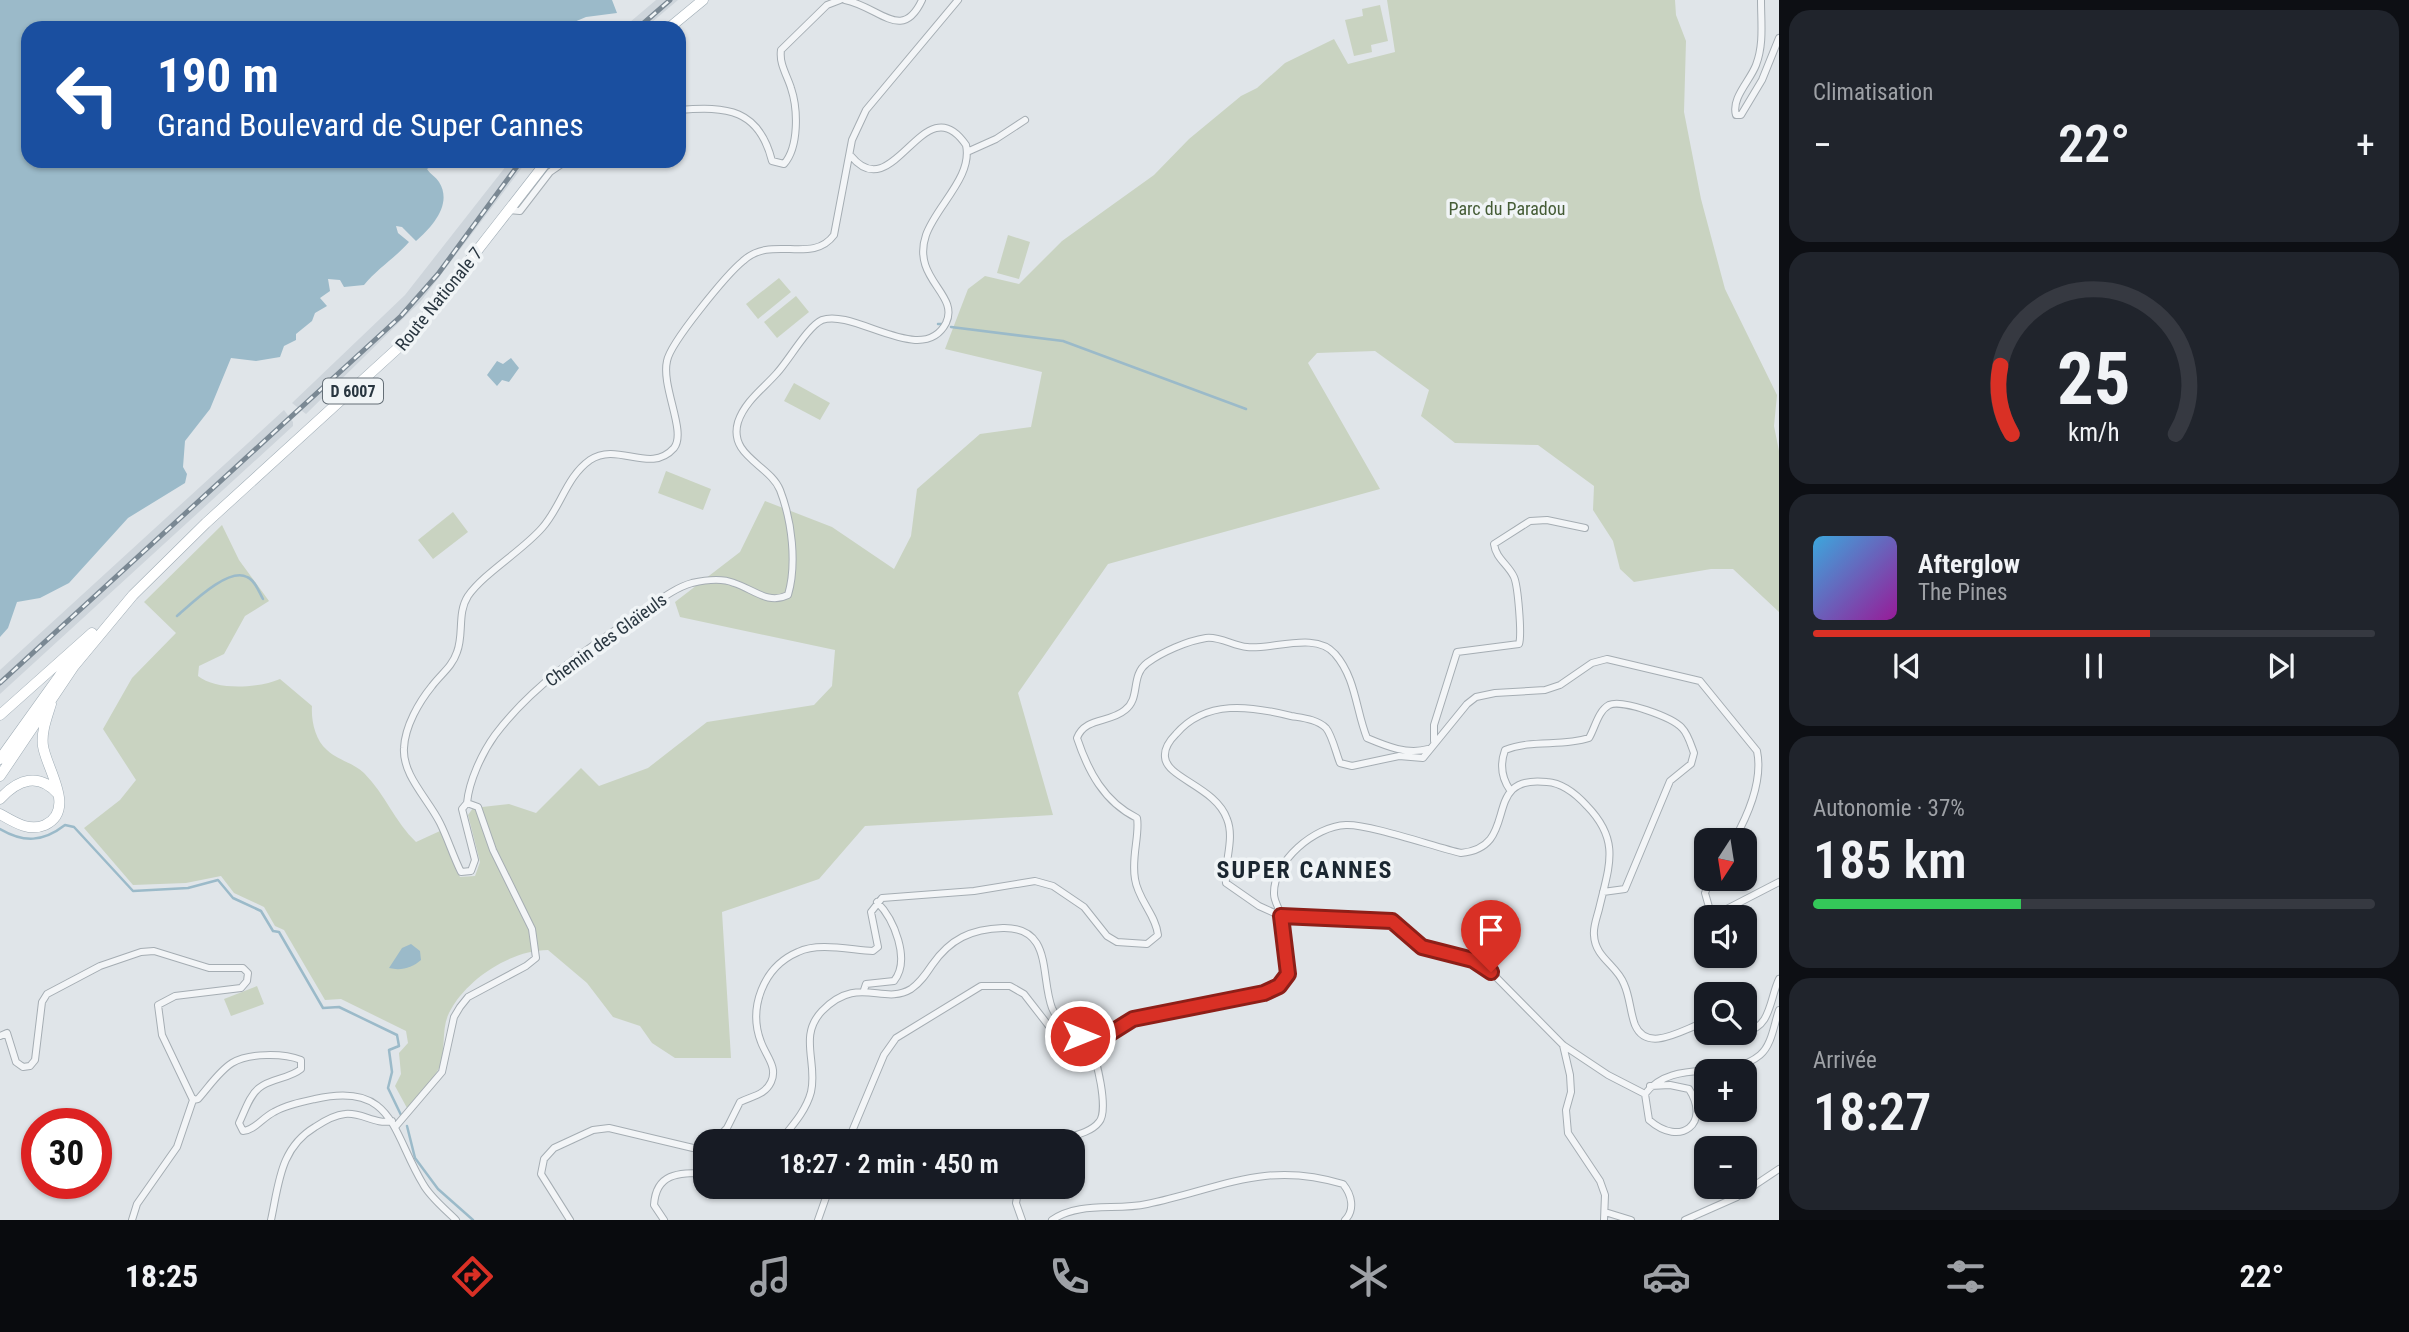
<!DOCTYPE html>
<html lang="fr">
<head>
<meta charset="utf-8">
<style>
	body { margin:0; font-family:"Roboto Condensed",sans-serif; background:#20242c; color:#f1f3f6; height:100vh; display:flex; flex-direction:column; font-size:26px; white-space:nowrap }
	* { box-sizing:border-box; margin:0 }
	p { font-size:23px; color:#9ea1a6 }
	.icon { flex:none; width:38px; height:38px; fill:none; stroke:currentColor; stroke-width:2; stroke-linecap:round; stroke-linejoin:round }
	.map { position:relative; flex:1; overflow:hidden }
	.drawer { display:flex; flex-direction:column; gap:10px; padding:10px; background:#0d0f14; width:630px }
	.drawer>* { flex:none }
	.top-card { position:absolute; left:21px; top:21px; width:665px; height:147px; border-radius:21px; box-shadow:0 2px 5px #0004; background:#1a4fa0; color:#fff; overflow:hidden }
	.needle { width:46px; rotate:192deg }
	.controls { position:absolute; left:1694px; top:828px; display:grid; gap:14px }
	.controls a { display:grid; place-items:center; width:63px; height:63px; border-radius:14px; background:#171b24; box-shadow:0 2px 5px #0004; font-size:35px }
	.speed { position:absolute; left:21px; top:1108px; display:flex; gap:14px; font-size:35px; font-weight:700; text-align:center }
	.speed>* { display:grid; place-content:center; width:91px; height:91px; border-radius:50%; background:#171b24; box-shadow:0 2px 5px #0004; line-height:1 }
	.speed .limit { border:10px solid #d22; background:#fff; color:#111 }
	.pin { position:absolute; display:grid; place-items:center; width:60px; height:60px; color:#fff; margin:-72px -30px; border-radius:50% 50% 50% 0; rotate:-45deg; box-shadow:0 0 7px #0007 }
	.pin .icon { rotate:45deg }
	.me { position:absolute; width:77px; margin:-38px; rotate:90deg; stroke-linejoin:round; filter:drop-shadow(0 0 5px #0008) }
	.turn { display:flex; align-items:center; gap:24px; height:147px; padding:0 21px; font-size:32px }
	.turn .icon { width:91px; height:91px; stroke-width:2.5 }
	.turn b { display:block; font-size:49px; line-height:60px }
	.big { font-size:52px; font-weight:600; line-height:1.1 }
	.drawer .widget { flex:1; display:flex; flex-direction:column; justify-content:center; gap:10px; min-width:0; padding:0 24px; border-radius:21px; background:#20242c }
	.drawer .dial { align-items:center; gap:0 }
	.dial svg { height:182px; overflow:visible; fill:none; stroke:#363941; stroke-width:7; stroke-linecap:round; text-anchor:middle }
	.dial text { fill:#f1f3f6; stroke:none }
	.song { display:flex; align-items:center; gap:21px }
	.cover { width:84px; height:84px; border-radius:10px; background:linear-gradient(135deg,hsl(200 70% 55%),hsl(300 70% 35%)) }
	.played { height:7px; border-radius:4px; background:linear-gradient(90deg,#d93025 60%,#363941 60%) }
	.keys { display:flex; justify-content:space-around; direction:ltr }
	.heat { display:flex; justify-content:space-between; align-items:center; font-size:38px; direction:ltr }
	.charge { height:10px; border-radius:5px; background:linear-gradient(90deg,#34c759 37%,#363941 0) }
	.trip { position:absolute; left:693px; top:1129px; width:392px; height:70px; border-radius:21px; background:#171b24; box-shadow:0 2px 5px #0004; font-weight:600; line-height:70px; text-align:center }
	.tab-bar { display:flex; height:112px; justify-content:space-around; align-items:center; background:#090b0e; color:#9ea1a6 }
	.tab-bar .icon { width:49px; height:49px }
	.tab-bar .current { color:#d93025 }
	.tab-bar b { font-size:32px; color:#f1f3f6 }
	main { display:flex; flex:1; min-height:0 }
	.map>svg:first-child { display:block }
</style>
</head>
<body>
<main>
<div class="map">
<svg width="1779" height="1220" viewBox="0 0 1779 1220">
	<rect width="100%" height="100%" fill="#e0e5e9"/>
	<path fill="#ced5db" d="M 656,0 L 678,0 L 645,28 L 623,28 Z
		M 510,161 L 527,161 L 421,301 L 306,414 L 292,403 L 405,295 Z
		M 284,410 L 293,422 L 293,426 L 0,694 L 0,670 Z"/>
	<path fill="#c9d3c1" d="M 1387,0 L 1675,0 L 1676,15 L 1686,41 L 1684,112 L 1701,199 L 1725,289 L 1777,395 L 1774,426 L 1779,451 L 1779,612 L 1733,569 L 1711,569 L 1634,582 L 1620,569 L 1613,541 L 1593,510 L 1594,486 L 1538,445 L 1455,443 L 1421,416 L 1429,390 L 1375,351 L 1317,353 L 1308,363 L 1380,489 L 1108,564 L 1018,693 L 1053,815 L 865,826 L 819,879 L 722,912 L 731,1058 L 675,1058 L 652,1043 L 640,1026 L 613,1017 L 587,983 L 548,950 C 511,950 466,979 449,1013 C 441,1029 446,1050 440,1066 C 434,1080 417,1096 407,1108 L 395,1086 L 401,1074 L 399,1053 L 408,1043 L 406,1031 L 341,999 L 325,1000 L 284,930 L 275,926 L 264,907 L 234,893 L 221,876 L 186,883 L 133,885 L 84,828 L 120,800 L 136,780 L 103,729 L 132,678 L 176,633 L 144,602 L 222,525 L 239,560 L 269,601 L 245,616 L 224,654 L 199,666 L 198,676 C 216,691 260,688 280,679 L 312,706 C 311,720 315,740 327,750 C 337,760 354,763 364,773 C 385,794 395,822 416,842 L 440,831 L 460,877 L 475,876 L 480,862 L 468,815 L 473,808 L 509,804 L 536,813 L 581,768 L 599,786 L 648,768 L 707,722 L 814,705 L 832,686 L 835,650 L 680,617 L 675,602 L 740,552 L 765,501 L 832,527 L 894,569 L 911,536 L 917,489 L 980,434 L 1031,427 L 1042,372 L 945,349 L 968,289 L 985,276 L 1019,284 L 1062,241 L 1154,175 L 1189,139 L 1241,96 L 1257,88 L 1285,63 L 1334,39 L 1348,64 L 1395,52 Z
		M 1380,5 L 1388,41 L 1371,45 L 1372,52 L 1354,56 L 1345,20 L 1363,16 L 1362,9 Z
		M 1008,235 L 1030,242 L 1019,279 L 997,273 Z
		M 779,278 L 791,292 L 758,319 L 746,304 Z
		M 796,296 L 809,312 L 777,338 L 764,322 Z
		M 794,383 L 830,403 L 820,420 L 784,401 Z
		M 666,471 L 711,489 L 703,510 L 658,493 Z
		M 453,512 L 468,532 L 433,559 L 418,540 Z
		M 257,986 L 264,1004 L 231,1016 L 224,999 Z"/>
	<path fill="#9bbac9" d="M 0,0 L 612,0 L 617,13 L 586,17 L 560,28 L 28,28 L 28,161 L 439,161 L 427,169 C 430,174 436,177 439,182 C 453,204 432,227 416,241 L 402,227 L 396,226 L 398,233 L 409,242 C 395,258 378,268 364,285 L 344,287 L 340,280 L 328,279 L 330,291 L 320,298 L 327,306 L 315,313 L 312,321 L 296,334 L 296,340 L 284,346 L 280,357 L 256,361 L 231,358 L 210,409 L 185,441 L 183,467 L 187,474 L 185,483 L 128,518 L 69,583 L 40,598 L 17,602 L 8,628 L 0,637 Z
		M 511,358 L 519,368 L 509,382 L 502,380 L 497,386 L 487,375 L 497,361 L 503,364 Z
		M 411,944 L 420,951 L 421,960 C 412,968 401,971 389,968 L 402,948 Z"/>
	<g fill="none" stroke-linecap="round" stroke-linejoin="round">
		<path stroke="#9bbac9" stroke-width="2.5" d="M 938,324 L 941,324
			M 951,327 L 1063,341 L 1246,409
			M 177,616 C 191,604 228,567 247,577 C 255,580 259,592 263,599
			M 0,829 C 24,843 43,842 65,825 L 74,827 L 133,891 L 188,888 L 218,880 L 233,898 L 261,911 L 273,931 L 279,932 L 323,1008 L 339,1007 L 397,1035 L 399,1046 L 389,1050 L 392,1072 L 388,1088 L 401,1115
			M 407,1126 L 415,1158 L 438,1189 L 473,1220"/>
		<defs>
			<path id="minor" d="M 845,0 C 880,7 902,43 922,0
				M 1761,0 C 1761,23 1764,44 1756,65 C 1750,81 1731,98 1736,115 L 1741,115 L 1762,80 L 1779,38
				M 679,110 C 727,106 759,109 772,161 L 784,164 C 799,147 798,109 791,88 C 787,75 779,64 781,50 L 827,5 L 840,0
				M 967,152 L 996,139 L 1025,120
				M 508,210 L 520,211 L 550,172 L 566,161
				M 1434,741 L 1434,725 L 1457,652 L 1519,644 C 1522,635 1518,586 1514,577 C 1508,564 1496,559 1494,544 L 1530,521 L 1547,520 L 1585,528
				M 1510,790 C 1501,777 1500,764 1505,750 C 1532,739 1562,747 1589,738 C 1595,728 1598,711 1609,705 C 1622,699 1672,717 1682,728 C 1688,734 1691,745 1694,753 L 1691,764 L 1670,781 L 1625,889 L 1603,892
				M 467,803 C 469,781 482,753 495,735 C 533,684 590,647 642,612 C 657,602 674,588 692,583 C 705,580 722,578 734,583 C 753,589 768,605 788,595 C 797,564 792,521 780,490 C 770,465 728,456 738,422 C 745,401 764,388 777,373 C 789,360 808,326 822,320 C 854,308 923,368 946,323 C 960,294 911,279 926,235 C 936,206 973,177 966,145 C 924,83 894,209 851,156
				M 1734,840 C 1748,815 1763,780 1757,751 L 1700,681 L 1607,659 L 1592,663 L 1560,685 L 1545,690 L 1495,693 L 1476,697 L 1467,704 L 1423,758 L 1399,756 L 1352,766 L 1340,763 C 1336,753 1332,735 1326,728 C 1317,719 1302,718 1291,716 C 1251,706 1206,699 1176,734 C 1170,740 1164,748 1165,757 C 1166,778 1216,787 1227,819 C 1235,839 1224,862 1226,883 L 1259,906 L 1281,916 L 1392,921 L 1422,947 L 1473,960 L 1491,972 L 1563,1045 L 1608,1075 L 1645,1094 C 1672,1057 1728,1082 1760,1055 C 1772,1045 1774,1024 1779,1010
				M 1711,878 L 1705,893 L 1709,907 L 1719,913 L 1779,882
				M 864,990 L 866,984 L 894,981 C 911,960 894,919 877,902
				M 1745,1031 C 1771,1029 1770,997 1779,979
				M 0,1036 L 7,1033 L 16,1062 L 23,1067 L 30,1066 L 35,1060 L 42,1002 L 47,994 L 100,966 L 141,952 L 154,951 L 209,968 L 243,968 L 248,973 L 247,981 L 241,988 L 175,996 L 158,1005 L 162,1035 L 193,1100
				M 1563,1045 L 1570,1075 L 1571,1092 L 1566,1110 L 1568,1133 L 1600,1181 L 1605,1195 L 1604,1220
				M 1645,1094 L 1649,1120 C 1681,1148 1711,1123 1689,1089 L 1670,1085 L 1650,1086
				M 193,1100 L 198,1099 C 208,1088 219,1071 232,1063 C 249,1053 283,1053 301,1060 L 301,1069 C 289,1079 271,1078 259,1088 C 249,1096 245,1111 239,1123 L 243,1131 C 255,1130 262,1118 274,1112 C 286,1105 301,1102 315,1099 C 394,1081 392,1133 423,1184 C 430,1197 445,1209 456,1220
				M 396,1126 L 442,1072 L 454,1017 L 460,1007 L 468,997 L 526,966 L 536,958 L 532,929 L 493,850 L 478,807 L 467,803 L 462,809 L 475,860 L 471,871 L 461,872 C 453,856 448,839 440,823 C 429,800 402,775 404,748 C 405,726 419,702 432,686 C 441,674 452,667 457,652 C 464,634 457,613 468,596 C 484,573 522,551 542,528 C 561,507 566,477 590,460 C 618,441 650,475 674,448 C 687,432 661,387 667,361 C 670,343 727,274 743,261 C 772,234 812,265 834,235 L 852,140 L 866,110 L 958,0
				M 715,1141 L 727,1128 L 740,1102 C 752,1096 765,1095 771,1082 C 778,1067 766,1056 761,1042 C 748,1008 763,967 798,952 C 818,942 851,950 873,951 L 878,947 L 871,912 L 882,898 L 974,891 L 1035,881 L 1053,886 L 1084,907 L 1107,936 L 1117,942 L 1147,944 L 1158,935 C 1156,915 1138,900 1135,879 C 1131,857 1140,835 1137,818 C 1104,802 1088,771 1077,738 C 1085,717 1110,723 1125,710 C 1141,698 1130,676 1147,663 C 1162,652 1187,641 1206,638 C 1219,636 1234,646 1247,647 C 1272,650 1316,631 1335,654 C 1356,678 1356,711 1367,738 C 1386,746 1407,755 1428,749
				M 780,1141 C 792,1126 806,1111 811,1092 C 818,1063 798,1036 822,1011 C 858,974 883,1006 911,989 C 920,983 926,974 932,965 C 950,939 971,929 1003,928 C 1053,927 1040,976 1052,1008 C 1060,1027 1077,1031 1089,1045 C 1097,1057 1109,1111 1099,1122 C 1090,1134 1069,1136 1056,1141
				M 848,1141 L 884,1055 L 896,1038 L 981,986 L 1010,986 L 1024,994 L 1059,1039 L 1072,1047 L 1090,1047 L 1101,1042 L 1133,1019 L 1264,993 C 1299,977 1290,947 1281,915 C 1279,908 1274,901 1274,894 C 1273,861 1315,826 1346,825 C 1369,824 1435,847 1461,853 C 1523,847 1478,774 1547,782 C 1562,783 1577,795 1587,806 C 1621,841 1609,866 1599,909 C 1597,917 1593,927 1594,935 C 1595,958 1617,965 1624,984 C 1630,997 1630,1012 1635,1025 C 1648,1055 1686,1027 1706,1022
				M 1019,1186 L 1016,1203 L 1022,1220
				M 1605,1212 L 1631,1220
				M 132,1220 L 137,1204 L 177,1147 L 193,1100
				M 271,1220 C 279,1183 280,1148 315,1127 C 324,1121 334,1115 345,1114 C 362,1112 375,1125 392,1121
				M 570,1220 L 541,1174 L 544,1159 L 554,1148 L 593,1130 L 609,1128 L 693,1148 L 705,1147
				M 664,1220 L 654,1205 C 656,1173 678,1173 705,1173
				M 818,1220 L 830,1186
				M 1052,1220 C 1080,1201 1115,1211 1147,1204 C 1220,1189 1265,1160 1343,1184 C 1352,1195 1355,1210 1345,1220
				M 1685,1220 L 1737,1197 L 1779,1169"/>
			<path id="primary" d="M 669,28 L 703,0
				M 0,715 L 92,633
				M 0,759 L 81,646
				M 0,776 L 74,666 L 133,595 L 206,523 L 409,338 L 547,161
				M 0,799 C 18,779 39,772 58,794
				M 0,814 C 14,822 29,832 45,825 C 77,810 46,768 43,746 C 41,732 47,717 51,704"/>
		</defs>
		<use href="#minor" stroke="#a5adb3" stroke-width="8"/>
		<use href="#primary" stroke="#9facb5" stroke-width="11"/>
		<use href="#minor" stroke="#f3f5f7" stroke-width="6"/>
		<use href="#primary" stroke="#fff" stroke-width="10"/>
		<defs>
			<path id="rail" d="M 638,28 L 670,0
				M 0,683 L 401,316 L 438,274 L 521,161"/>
		</defs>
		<use href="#rail" stroke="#7a8893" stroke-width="5"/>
		<use href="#rail" stroke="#f0f4f6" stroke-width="2.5" stroke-dasharray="8" stroke-linecap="butt"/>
	</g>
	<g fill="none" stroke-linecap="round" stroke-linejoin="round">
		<defs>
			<path id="route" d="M 1080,1036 L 1090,1046 L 1133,1019 L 1264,993 L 1279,986 L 1288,974 L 1281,916 L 1392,921 L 1422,947 L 1473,960 L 1491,972"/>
		</defs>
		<use href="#route" stroke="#8d1f18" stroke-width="18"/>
		<use href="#route" stroke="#d93025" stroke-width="12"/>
	</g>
	<g text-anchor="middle" stroke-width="7" stroke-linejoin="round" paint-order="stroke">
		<rect fill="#f0f4f6" stroke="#656f77" stroke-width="2" x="323" y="378.5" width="60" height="25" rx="5"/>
		<g font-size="16" font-weight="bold" fill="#293640">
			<text x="353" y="397">D 6007</text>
		</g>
		<g font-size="18" fill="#455c36" stroke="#f0f4f6">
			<text x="1507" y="215">Parc du Paradou</text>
		</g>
		<g font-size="18" fill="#293640" stroke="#f0f4f6">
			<text transform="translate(439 299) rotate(-51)" y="6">Route Nationale 7</text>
			<text transform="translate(606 640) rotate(-36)" y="6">Chemin des Glaïeuls</text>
		</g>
		<g font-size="24" font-weight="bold" letter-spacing="2" fill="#1b2731" stroke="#f0f4f6">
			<text x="1305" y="878">SUPER CANNES</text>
		</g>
	</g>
</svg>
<div class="controls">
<a><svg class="needle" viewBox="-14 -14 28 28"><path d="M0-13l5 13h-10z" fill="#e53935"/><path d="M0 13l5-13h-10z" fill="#9ea1a6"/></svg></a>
<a><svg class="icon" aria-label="sound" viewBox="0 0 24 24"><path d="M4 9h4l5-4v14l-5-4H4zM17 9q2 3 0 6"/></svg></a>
<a><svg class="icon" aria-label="search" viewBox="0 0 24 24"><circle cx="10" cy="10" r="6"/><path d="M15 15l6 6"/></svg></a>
<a>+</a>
<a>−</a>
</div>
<div class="speed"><div class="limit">30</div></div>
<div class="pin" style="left:1491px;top:972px;background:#d93025"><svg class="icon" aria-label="arrive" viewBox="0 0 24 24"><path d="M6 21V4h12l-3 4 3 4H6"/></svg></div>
<svg class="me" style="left:1080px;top:1036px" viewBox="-20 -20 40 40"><circle r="17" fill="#d93025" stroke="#fff" stroke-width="3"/><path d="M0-11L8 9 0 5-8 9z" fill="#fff"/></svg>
<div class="trip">18:27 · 2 min · 450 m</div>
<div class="top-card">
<div class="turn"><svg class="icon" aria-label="left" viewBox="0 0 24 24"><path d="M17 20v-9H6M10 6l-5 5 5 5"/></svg><div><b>190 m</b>Grand Boulevard de Super Cannes</div></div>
</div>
</div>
<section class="drawer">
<div class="widget"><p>Climatisation</p>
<div class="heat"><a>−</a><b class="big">22°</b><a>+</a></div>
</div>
<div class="widget dial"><svg viewBox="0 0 100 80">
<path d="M14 69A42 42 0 1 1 86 69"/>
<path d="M14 69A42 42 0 0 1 9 39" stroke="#d93025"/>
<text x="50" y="56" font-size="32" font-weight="700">25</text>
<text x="50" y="72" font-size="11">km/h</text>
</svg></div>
<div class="widget">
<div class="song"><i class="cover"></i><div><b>Afterglow</b><p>The Pines</p></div></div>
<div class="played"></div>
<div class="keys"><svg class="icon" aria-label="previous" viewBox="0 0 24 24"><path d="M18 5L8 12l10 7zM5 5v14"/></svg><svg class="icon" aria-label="pause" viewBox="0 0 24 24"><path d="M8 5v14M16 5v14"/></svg><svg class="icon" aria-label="next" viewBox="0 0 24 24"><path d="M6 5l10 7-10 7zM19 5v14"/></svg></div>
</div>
<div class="widget"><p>Autonomie · 37%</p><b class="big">185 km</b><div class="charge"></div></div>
<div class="widget"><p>Arrivée</p><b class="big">18:27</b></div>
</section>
</main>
<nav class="tab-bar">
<b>18:25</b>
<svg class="icon current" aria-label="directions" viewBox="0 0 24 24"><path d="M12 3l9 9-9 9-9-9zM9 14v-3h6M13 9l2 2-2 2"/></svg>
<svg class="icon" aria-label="music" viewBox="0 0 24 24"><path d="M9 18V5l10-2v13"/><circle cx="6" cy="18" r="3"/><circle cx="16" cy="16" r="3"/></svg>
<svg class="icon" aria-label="phone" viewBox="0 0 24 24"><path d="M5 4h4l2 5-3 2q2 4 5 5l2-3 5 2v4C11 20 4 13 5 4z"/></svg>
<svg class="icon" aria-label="climate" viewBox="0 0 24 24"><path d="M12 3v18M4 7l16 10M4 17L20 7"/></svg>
<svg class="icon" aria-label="car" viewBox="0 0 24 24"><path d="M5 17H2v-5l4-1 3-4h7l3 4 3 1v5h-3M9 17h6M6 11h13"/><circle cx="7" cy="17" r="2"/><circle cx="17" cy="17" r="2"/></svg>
<svg class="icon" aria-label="filters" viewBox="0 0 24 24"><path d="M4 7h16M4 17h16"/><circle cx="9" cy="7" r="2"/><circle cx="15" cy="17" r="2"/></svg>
<b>22°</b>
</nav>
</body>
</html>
